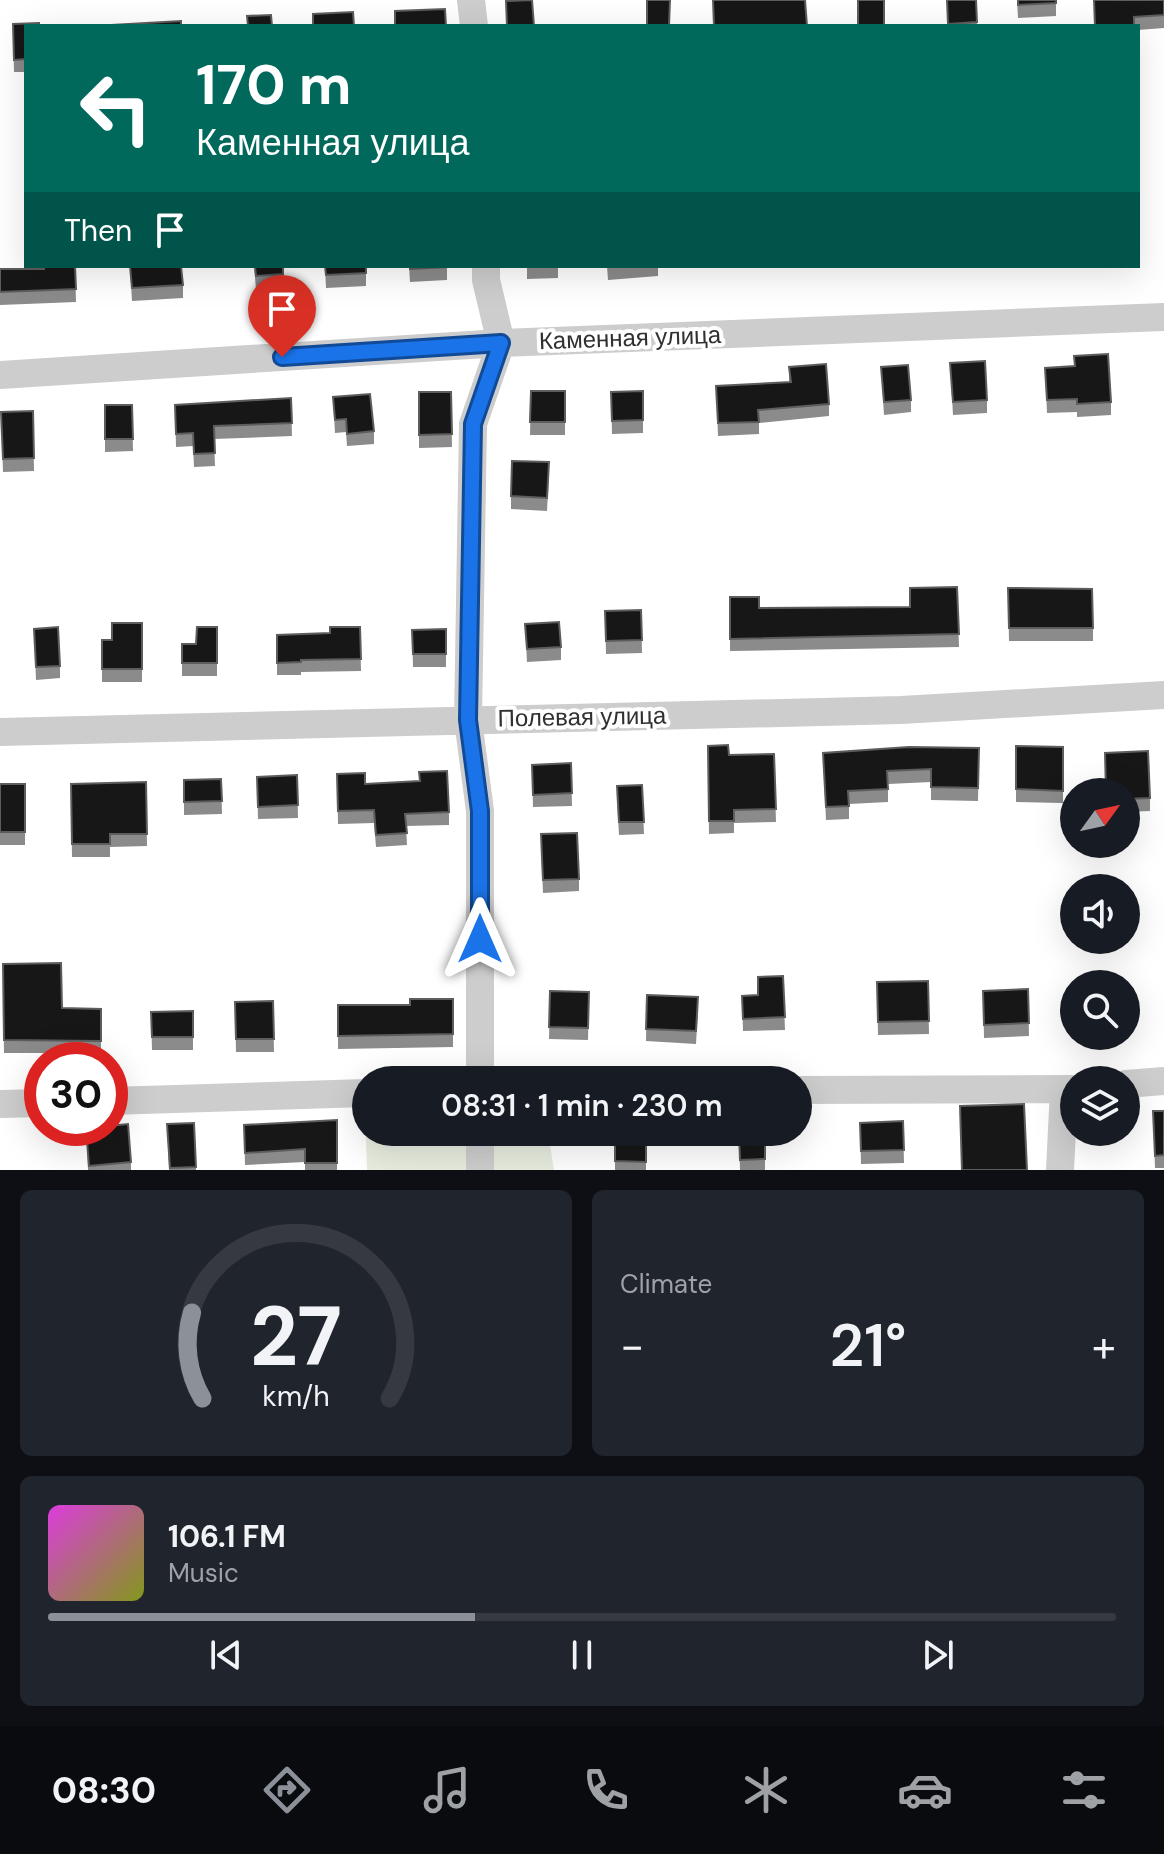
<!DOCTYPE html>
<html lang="en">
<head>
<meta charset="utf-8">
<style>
	body { margin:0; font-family:"DM Sans",sans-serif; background:#20242c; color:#f1f3f6; height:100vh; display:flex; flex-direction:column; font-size:30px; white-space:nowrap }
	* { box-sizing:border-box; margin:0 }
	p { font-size:26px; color:#9ea1a6 }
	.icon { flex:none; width:44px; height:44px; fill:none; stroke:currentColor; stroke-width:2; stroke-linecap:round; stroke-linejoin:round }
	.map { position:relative; height:1170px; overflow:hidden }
	.details { display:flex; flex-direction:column; gap:20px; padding:20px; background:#0d0f14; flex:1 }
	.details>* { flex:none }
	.banner { position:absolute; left:24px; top:24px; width:1116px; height:244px; border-radius:0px; box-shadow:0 8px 32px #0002; background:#00695c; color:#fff; overflow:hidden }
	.needle { width:52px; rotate:57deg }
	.controls { position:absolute; left:1060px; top:778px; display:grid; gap:16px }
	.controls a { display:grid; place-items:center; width:80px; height:80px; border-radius:50%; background:#171b24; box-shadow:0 8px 32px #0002; font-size:40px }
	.speed { position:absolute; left:24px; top:1042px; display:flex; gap:16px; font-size:40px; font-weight:700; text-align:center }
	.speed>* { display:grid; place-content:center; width:104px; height:104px; border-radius:50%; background:#171b24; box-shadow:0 8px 32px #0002; line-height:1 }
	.speed .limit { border:12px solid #d22; background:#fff; color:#111 }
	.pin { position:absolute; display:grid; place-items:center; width:68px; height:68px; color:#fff; margin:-82px -34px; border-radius:50% 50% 50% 0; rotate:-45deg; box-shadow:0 0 8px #0007 }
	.pin .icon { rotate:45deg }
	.me { position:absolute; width:88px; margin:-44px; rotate:0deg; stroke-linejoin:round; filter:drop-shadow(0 0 6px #0008) }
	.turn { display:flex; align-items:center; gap:28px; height:168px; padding:0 40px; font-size:36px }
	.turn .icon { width:104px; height:104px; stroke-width:2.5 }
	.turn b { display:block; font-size:56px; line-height:68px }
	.then { display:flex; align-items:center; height:76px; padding:0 40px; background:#0003; gap:16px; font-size:30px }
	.big { font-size:60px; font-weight:600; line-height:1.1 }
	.details .card { flex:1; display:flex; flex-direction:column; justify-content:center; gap:12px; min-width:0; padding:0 28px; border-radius:12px; background:#20242c }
	.details .dial { align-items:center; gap:0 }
	.dial svg { height:208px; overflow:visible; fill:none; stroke:#363941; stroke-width:7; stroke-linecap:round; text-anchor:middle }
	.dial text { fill:#f1f3f6; stroke:none }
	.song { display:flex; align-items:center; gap:24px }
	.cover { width:96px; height:96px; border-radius:12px; background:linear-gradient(135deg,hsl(300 70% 55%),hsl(70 70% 35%)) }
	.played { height:8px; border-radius:4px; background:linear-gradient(90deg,#8c9099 40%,#363941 40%) }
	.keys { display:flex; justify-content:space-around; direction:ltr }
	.heat { display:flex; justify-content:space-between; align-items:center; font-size:44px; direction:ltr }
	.details .tiles { flex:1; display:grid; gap:20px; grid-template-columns:1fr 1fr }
	.card:last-child { grid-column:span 2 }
	.trip { position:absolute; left:352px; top:1066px; width:460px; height:80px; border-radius:40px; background:#171b24; box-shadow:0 8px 32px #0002; font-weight:600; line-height:80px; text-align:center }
	.menu { display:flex; height:128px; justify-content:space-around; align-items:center; background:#090b0e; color:#9ea1a6 }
	.menu .icon { width:56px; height:56px }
	.menu .current { color:#8c9099 }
	.menu b { font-size:36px; color:#f1f3f6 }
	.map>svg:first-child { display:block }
</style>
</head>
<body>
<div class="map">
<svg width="1164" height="1170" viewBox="0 0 1164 1170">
	<rect width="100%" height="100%" fill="#fff"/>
	<path fill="#e7ecdf" d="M 365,1114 L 366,1132 L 548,1132 L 554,1170 L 367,1170 Z"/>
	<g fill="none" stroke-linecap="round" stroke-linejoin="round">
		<path stroke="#cdcdcd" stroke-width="28" d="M 471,0 L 474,26
			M 0,375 L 501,343 L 1164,317
			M 0,732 L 901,710 L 1164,695
			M 480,1080 L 480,811 L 468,720 L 473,424 L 501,343 L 486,280 L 486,266
			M 1126,1084 L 1164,1081
			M 798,1090 L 1074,1089
			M 110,1101 L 366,1093
			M 0,1104 L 42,1103
			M 480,1132 L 480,1170
			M 1060,1170 L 1064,1089"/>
	</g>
	<path fill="#8b8b8b" d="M 947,0 L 976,0 L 977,26 L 948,26 Z
		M 1017,0 L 1056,0 L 1056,16 L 1018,18 Z
		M 1164,0 L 1164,28 L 1138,30 L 1138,26 L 1095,26 Z
		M 13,24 L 26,26 L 26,72 L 14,72 Z
		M 75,266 L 76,302 L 0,305 L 0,269 L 44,269 Z
		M 130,266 L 183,285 L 183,298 L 132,301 Z
		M 254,266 L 283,266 L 283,287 L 256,289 Z
		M 325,266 L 366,266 L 366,286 L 326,288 Z
		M 409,266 L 447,266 L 447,280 L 410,282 Z
		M 527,266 L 558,266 L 558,278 L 527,279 Z
		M 607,266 L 658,266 L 658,276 L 608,280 Z
		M 1074,356 L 1111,402 L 1111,415 L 1077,417 L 1077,412 L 1047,413 L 1045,368 L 1074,366 Z
		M 950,363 L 987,400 L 987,413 L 953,415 Z
		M 789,367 L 829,404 L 829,416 L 759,423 L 759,434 L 718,436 L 716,386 L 789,382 Z
		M 881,367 L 911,400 L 911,412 L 884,415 Z
		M 531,391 L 565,391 L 565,435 L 530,435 Z
		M 643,391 L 643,433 L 612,434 L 611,392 Z
		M 419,392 L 451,392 L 452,447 L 419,448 Z
		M 333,397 L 374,431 L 374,444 L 347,446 L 346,432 L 335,433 Z
		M 291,398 L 292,436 L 214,439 L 215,466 L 194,467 L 193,446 L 176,447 L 175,405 Z
		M 105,405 L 132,405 L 133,451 L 105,452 Z
		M 33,411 L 34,471 L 3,472 L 1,412 Z
		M 549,475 L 547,511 L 511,509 L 511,496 Z
		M 957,587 L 959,647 L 730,651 L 730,597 L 759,608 L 910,607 Z
		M 1008,588 L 1093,628 L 1093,641 L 1009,641 Z
		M 641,610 L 642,653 L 606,654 L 605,611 Z
		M 142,623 L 142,682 L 102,682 L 102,640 L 112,640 Z
		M 525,624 L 561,647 L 561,660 L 527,662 Z
		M 217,627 L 217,676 L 182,676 L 182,644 L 196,644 Z
		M 360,627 L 361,671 L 301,672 L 301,675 L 277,675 L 277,635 L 330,633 Z
		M 34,629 L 60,666 L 60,678 L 36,680 Z
		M 446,629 L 446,667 L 413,667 L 412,630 Z
		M 708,746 L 729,755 L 774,754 L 776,822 L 734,823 L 734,833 L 709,834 Z
		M 1016,746 L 1063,747 L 1063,803 L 1016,802 Z
		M 979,748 L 978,801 L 931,800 L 931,782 L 888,784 L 888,802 L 849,804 L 849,819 L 826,820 L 823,753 Z
		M 571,763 L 572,806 L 533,807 L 532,765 Z
		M 337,774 L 449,812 L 449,825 L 406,826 L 407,845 L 376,847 L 374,823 L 338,824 Z
		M 297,775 L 298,818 L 258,819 L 257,777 Z
		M 221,779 L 222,814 L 184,815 L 184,780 Z
		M 146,782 L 147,846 L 110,847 L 110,857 L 72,857 L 71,784 Z
		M 0,784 L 25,832 L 25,845 L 0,845 Z
		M 642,785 L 644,834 L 619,835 L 617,799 Z
		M 1126,792 L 1150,798 L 1150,811 L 1126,812 Z
		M 541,847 L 579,879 L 579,891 L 543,893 Z
		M 3,964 L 62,1008 L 101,1009 L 101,1053 L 4,1053 Z
		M 783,976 L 785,1030 L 743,1031 L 742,996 L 758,995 Z
		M 928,981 L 929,1034 L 878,1035 L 877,982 Z
		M 1028,989 L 1029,1036 L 984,1038 L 983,991 Z
		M 550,991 L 589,992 L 588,1040 L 549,1039 Z
		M 647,995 L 698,1010 L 696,1044 L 646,1041 Z
		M 453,999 L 453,1047 L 338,1049 L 338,1005 L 410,1005 Z
		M 273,1001 L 274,1052 L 236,1052 L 235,1002 Z
		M 193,1011 L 193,1050 L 152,1050 L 151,1012 Z
		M 1153,1111 L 1164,1111 L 1164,1168 L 1155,1168 Z
		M 337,1120 L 337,1170 L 305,1170 L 305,1162 L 245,1165 L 244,1125 Z
		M 903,1121 L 904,1163 L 861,1164 L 860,1123 Z
		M 194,1123 L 196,1170 L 169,1170 L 167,1124 Z
		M 86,1128 L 131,1162 L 131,1170 L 88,1170 Z
		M 646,1132 L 646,1170 L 615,1170 L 615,1161 Z
		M 739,1132 L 765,1132 L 765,1170 L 740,1170 Z"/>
	<path fill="#171717" stroke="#5d5d5d" stroke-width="2" d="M 532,0 L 534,26 L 507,26 L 506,1 Z
		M 647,0 L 670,0 L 669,26 L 647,26 Z
		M 713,0 L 805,0 L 807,26 L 714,26 Z
		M 858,0 L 884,0 L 884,26 L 858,26 Z
		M 947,0 L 976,0 L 977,22 L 948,24 Z
		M 1018,0 L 1056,0 L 1056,3 L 1018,5 Z
		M 1094,0 L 1164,0 L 1164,15 L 1134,17 L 1134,25 L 1095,26 Z
		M 445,9 L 446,26 L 395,26 L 395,11 Z
		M 353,12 L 354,26 L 313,26 L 313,14 Z
		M 271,15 L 272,26 L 248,26 L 247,16 Z
		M 181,21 L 181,26 L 93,26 Z
		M 39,23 L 39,26 L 26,26 L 26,59 L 14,60 L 13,24 Z
		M 44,266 L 75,266 L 76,289 L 0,292 L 0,269 L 44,269 Z
		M 130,266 L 181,266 L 183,285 L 132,288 Z
		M 255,266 L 283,266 L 283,274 L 256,276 Z
		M 325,266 L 366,266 L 366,273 L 326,275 Z
		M 410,266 L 447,266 L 447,267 L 410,269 Z
		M 1108,354 L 1111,402 L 1077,404 L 1077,399 L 1047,400 L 1045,368 L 1075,366 L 1074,356 Z
		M 985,361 L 987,400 L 953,402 L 950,363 Z
		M 826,364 L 829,404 L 758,410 L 759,422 L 718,423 L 716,386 L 791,382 L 789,367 Z
		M 908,365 L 911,400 L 884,402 L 881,367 Z
		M 531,391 L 565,391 L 565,422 L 530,422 Z
		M 643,391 L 643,420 L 612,421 L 611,392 Z
		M 419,392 L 451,392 L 452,434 L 419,435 Z
		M 370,394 L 374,431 L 347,434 L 346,419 L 335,420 L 333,397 Z
		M 291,398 L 292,423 L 214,426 L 215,453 L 194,454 L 193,433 L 176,434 L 175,405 Z
		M 105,405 L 132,405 L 133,439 L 105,439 Z
		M 33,411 L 34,458 L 3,459 L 1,412 Z
		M 512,461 L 549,462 L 547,498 L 511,496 Z
		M 957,587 L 959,634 L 730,639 L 730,597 L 759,597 L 759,608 L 910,607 L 910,588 Z
		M 1008,588 L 1092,589 L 1093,628 L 1009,628 Z
		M 641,610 L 642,640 L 606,641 L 605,611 Z
		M 559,622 L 561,647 L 527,649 L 525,624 Z
		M 112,623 L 142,623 L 142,669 L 102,669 L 102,640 L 112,640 Z
		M 58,627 L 60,666 L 36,667 L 34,629 Z
		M 197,627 L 217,627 L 217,663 L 182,663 L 182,644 L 196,644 Z
		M 330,627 L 360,627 L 361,659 L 301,660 L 301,662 L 277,663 L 277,635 L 330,633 Z
		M 446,629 L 446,654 L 413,654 L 412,630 Z
		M 728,745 L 729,755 L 774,754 L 776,809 L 734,810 L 734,821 L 709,821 L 708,746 Z
		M 1016,746 L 1063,747 L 1063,791 L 1016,789 Z
		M 909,747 L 979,748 L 978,788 L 931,787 L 931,769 L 887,771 L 888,789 L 848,791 L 849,806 L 826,807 L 823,753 Z
		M 1148,751 L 1150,798 L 1126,799 L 1126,792 L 1106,792 L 1105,753 Z
		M 571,763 L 572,793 L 533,795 L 532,765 Z
		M 447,771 L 449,812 L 405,814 L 407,833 L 376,835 L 374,810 L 338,811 L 337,774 L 365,773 L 365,784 L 420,781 L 419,772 Z
		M 297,775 L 298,805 L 258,807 L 257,777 Z
		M 221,779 L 222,801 L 184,802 L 184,780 Z
		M 146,782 L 147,834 L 110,834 L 110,844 L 72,844 L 71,784 Z
		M 0,784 L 25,784 L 25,832 L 0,832 Z
		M 642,785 L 644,822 L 619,822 L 617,786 Z
		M 577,833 L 579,879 L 543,880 L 541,834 Z
		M 61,963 L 62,1008 L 101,1009 L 101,1041 L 4,1040 L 3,964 Z
		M 783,976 L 785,1017 L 743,1019 L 742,996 L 758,995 L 758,977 Z
		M 1120,980 L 1120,984 L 1088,984 L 1088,981 Z
		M 928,981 L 929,1021 L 878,1022 L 877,982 Z
		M 1028,989 L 1029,1023 L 984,1025 L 983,991 Z
		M 550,991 L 589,992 L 588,1028 L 549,1027 Z
		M 647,995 L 698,997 L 696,1031 L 646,1029 Z
		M 410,999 L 453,999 L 453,1034 L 338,1036 L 338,1005 L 410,1005 Z
		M 273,1001 L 274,1039 L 236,1039 L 235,1002 Z
		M 193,1011 L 193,1037 L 152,1037 L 151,1012 Z
		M 1024,1104 L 1027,1170 L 962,1170 L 960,1106 Z
		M 1153,1111 L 1164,1111 L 1164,1155 L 1155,1156 Z
		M 337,1120 L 337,1163 L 305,1163 L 305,1149 L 245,1153 L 244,1125 Z
		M 903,1121 L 904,1150 L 861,1151 L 860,1123 Z
		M 194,1123 L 196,1167 L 170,1168 L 167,1124 Z
		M 128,1124 L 131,1162 L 89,1166 L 86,1128 L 110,1128 L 110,1126 Z
		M 615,1132 L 646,1132 L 646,1162 L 615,1161 Z
		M 739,1132 L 765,1132 L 765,1159 L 740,1160 Z"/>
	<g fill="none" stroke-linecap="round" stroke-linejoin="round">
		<defs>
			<path id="route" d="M 282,357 L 501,343 L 473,424 L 468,720 L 480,811 L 480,939"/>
		</defs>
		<use href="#route" stroke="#114b97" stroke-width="20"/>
		<use href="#route" stroke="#1a73e8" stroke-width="14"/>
	</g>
	<g text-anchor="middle" stroke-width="8" stroke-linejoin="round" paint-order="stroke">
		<g font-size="24" fill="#303030" stroke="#fff">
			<text transform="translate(630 338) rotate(-2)" y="8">Каменная улица</text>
			<text transform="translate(582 717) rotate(-1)" y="8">Полевая улица</text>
		</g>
	</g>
</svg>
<div class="controls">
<a><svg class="needle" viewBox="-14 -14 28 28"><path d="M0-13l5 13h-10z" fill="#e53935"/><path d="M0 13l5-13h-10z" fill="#9ea1a6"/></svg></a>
<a><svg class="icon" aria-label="sound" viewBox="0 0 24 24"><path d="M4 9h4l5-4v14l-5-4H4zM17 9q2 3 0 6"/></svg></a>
<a><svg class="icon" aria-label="search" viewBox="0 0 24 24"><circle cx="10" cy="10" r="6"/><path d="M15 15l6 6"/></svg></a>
<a><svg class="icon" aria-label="layers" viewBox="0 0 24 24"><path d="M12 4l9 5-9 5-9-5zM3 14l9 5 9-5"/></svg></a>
</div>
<div class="speed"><div class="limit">30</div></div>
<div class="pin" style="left:282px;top:357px;background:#d93025"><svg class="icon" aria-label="arrive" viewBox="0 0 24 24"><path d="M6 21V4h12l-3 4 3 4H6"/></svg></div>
<svg class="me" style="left:480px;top:939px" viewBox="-20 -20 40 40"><path d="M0-17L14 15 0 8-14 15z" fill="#1a73e8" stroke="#fff" stroke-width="4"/></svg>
<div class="trip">08:31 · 1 min · 230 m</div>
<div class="banner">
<div class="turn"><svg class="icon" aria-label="left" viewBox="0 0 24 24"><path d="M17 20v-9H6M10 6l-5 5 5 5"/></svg><div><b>170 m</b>Каменная улица</div></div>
<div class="then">Then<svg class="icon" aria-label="arrive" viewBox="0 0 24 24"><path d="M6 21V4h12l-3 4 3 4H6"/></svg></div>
</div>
</div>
<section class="details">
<div class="tiles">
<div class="card dial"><svg viewBox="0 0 100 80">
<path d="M14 69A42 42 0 1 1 86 69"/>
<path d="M14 69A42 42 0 0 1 10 36" stroke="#8c9099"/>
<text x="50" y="56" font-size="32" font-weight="700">27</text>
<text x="50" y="72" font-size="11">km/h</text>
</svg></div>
<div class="card"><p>Climate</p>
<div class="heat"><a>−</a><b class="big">21°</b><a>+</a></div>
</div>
<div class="card">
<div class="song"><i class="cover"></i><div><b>106.1 FM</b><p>Music</p></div></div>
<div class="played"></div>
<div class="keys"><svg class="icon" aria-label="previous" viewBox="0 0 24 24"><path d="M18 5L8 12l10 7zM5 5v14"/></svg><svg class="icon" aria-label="pause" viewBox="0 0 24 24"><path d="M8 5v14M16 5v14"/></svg><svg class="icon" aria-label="next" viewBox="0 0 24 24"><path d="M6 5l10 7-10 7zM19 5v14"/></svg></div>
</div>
</div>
</section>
<nav class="menu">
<b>08:30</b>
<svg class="icon current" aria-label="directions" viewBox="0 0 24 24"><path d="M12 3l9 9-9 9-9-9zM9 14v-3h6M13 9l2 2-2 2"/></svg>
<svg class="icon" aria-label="music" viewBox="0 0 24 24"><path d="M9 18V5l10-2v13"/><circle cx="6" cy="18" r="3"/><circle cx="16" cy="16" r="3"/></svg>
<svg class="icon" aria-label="phone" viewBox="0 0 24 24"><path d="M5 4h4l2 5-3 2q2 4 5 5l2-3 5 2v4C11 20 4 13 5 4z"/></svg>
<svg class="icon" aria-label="climate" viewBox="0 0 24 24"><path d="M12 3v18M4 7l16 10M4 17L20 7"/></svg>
<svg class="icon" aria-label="car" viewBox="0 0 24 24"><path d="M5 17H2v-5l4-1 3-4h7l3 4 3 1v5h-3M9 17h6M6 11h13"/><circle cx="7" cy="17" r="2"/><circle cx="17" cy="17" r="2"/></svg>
<svg class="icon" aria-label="filters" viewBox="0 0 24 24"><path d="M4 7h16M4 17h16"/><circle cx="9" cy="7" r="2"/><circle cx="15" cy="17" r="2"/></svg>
</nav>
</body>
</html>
